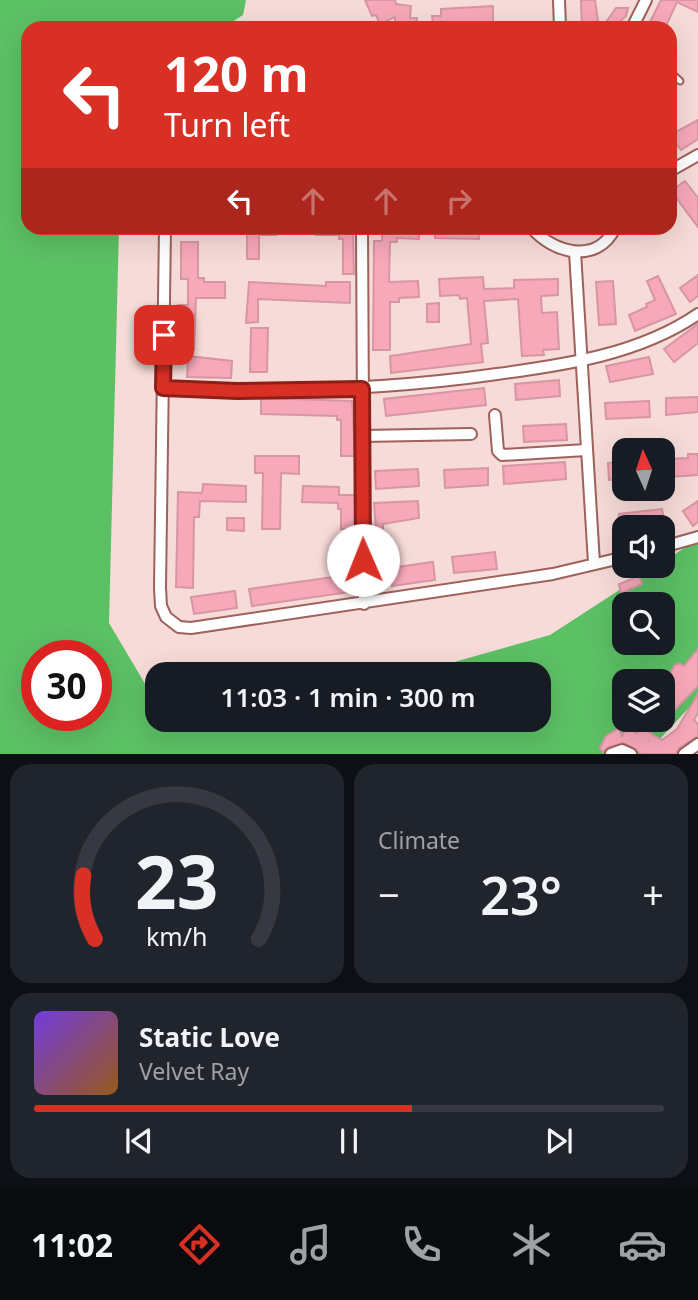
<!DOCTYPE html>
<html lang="en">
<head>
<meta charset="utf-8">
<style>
	body { margin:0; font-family:"Noto Sans",sans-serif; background:#20242c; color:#f1f3f6; height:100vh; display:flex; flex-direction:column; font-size:26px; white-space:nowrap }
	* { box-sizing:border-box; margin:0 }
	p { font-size:23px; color:#9ea1a6 }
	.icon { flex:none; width:38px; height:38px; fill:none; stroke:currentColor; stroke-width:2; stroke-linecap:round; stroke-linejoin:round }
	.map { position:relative; height:754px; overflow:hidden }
	.side { display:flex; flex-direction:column; gap:10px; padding:10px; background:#0d0f14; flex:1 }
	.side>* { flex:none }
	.top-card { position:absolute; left:21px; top:21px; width:656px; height:214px; border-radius:21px; box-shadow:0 7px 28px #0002; background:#d93025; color:#fff; overflow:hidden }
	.needle { width:46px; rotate:357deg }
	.fabs { position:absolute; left:612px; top:438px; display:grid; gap:14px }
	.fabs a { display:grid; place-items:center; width:63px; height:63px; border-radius:14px; background:#171b24; box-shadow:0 7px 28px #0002; font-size:35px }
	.speed { position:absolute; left:21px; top:640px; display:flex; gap:14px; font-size:35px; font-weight:700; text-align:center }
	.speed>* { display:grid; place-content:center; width:91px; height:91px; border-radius:50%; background:#171b24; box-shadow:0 7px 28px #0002; line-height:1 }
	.speed .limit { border:10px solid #d22; background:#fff; color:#111 }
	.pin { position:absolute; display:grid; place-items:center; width:60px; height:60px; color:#fff; margin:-30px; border-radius:14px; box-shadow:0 4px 10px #0006 }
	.me { position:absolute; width:77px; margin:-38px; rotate:359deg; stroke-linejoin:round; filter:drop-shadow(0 0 5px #0008) }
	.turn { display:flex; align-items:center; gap:24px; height:147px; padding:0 28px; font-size:32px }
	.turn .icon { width:91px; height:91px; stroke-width:2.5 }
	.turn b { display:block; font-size:49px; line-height:60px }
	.lanes { display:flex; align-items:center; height:66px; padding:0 28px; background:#0003; justify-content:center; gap:35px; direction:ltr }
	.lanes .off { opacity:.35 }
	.big { font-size:52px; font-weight:600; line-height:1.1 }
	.side .widget { flex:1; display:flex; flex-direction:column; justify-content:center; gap:10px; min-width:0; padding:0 24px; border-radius:21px; background:#20242c }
	.side .dial { align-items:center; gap:0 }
	.dial svg { height:182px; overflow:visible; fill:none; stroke:#363941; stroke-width:7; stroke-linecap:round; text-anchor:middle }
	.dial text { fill:#f1f3f6; stroke:none }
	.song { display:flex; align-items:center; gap:21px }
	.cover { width:84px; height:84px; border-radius:10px; background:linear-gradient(135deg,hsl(260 70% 55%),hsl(30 70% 35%)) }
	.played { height:7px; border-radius:4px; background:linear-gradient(90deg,#d93025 60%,#363941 60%) }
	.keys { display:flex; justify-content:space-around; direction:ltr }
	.heat { display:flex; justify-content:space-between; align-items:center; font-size:38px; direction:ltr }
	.side .tiles { flex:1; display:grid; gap:10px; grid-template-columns:1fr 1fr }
	.widget:last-child { grid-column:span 2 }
	.trip { position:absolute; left:145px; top:662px; width:406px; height:70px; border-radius:21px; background:#171b24; box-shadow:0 7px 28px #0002; font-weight:600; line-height:70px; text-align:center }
	.tabs { display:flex; height:112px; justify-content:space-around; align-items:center; background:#090b0e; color:#9ea1a6 }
	.tabs .icon { width:49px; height:49px }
	.tabs .selected { color:#d93025 }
	.tabs b { font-size:32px; color:#f1f3f6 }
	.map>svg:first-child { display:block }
</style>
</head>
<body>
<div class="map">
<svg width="698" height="754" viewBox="0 0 698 754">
	<rect width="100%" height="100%" fill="#f7dbd8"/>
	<path fill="#5cc065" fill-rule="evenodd" d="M 0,0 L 246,0 L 243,15 L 222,28 L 28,28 L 28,228 L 119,228 L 109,623 L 157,704 L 158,719 L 539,719 L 539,674 L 412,674 L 550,635 L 658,565 L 663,565 L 663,562 L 698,539 L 698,698 L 646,754 L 0,754 ZM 625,604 L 663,604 L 663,642 L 625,642 ZM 37,656 L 96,656 L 96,716 L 37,716 ZM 625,681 L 663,681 L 663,719 L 625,719 Z"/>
	<path fill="#f7a8b9" stroke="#d796a4" stroke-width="2" d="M 365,0 L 395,0 L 396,4 L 411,6 L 410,18 L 417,18 L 417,28 L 395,28 L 395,17 L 380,24 L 376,15 L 372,16 Z
		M 581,0 L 595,0 L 599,28 L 582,28 Z
		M 661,0 L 698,0 L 698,12 L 677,2 L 665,28 L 647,28 Z
		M 493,6 L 493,28 L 434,28 L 433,24 L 432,16 L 441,16 L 441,9 Z
		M 616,8 L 628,8 L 626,16 L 613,28 L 606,22 Z
		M 698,120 L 698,139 L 681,150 L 670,135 Z
		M 685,181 L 698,198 L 698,227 L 671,191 Z
		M 247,228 L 276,228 L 276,235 L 259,235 L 259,259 L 247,259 Z
		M 316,228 L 353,228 L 354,274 L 343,274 L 343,239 L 339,239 L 339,235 L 316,235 Z
		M 382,228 L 419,228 L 419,239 L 397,238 L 397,242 L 390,242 L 389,282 L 418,281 L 419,297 L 399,298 L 399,302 L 390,302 L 390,350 L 373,350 L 374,241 L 382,241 Z
		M 435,228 L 479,228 L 479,239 L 435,238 Z
		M 181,242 L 198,242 L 198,278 L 204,278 L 204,282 L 225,282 L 225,298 L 196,298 L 194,350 L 177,350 L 178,305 L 188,305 L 188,279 L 181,279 Z
		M 698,275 L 698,296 L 690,302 L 680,288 Z
		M 658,276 L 676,314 L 635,331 L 629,315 L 647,307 L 646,304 L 655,300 L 647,281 Z
		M 483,277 L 484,289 L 514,288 L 514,280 L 558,279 L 558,295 L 541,296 L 542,313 L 557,312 L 559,349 L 543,350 L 544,355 L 522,356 L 518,299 L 484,301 L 488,343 L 481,344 L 483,362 L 391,373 L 390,356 L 471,344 L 467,298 L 460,299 L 459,295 L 440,296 L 439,279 Z
		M 613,281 L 616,324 L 599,325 L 596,282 Z
		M 249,282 L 326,286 L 326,282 L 350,282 L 350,303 L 258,299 L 258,322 L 246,323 Z
		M 439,303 L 439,322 L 427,322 L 427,304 Z
		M 698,324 L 698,343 L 674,362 L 664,349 Z
		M 251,328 L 268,328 L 267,372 L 250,372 Z
		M 188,356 L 232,361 L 231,378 L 187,377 Z
		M 649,357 L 653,374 L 610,382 L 606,366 Z
		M 559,380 L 560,396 L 516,400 L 515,384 Z
		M 484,388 L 486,405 L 386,416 L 384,399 Z
		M 698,397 L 698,412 L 666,415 L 666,398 Z
		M 261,398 L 352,401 L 355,456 L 341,456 L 341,420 L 337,420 L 337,416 L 261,414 Z
		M 649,401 L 650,417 L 606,419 L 605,403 Z
		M 566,424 L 567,440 L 524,442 L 523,426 Z
		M 688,454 L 698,454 L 698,475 L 669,477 L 668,459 L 688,458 Z
		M 255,456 L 299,456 L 299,474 L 281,473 L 280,529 L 262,529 L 263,473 L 255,473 Z
		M 565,462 L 566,479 L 504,484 L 503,466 Z
		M 615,462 L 625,464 L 625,479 L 609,480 L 608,463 Z
		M 488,468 L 488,485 L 445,488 L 444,470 Z
		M 418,469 L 419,486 L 376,489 L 375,471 Z
		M 203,484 L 246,486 L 246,502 L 200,501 L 199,517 L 194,517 L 193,588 L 176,587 L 178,492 L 202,493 Z
		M 303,486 L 339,487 L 339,495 L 356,495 L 356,530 L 341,529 L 341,509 L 338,509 L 338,503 L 302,502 Z
		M 418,501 L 419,518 L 383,524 L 383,546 L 372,546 L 371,530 L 376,530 L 374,503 Z
		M 698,501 L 698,522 L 693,526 L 683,511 Z
		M 662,509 L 665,526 L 620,527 L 619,514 Z
		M 227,518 L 244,518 L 244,531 L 227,530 Z
		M 495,552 L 497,569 L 454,573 L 452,557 Z
		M 433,562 L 435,580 L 392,586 L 390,568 Z
		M 348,575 L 350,592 L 252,606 L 249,589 Z
		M 639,576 L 642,584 L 621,593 L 619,584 Z
		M 235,591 L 237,608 L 194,614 L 191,597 Z
		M 698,649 L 698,686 L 674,711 L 664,696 L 663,686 L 674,666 L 679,663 L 684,666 Z
		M 698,694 L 698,713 L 694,720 L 698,724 L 698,736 L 679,748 L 676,754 L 641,754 L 624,743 L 608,747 L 603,752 L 600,748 L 606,736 L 619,728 L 622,736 L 627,728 L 637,733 L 642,728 L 662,740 L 677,729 Z"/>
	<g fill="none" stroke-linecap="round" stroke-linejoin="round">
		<defs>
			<path id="lane" d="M 670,72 L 680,81"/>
			<path id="street" d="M 559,0 L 560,28
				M 632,28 L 646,0
				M 670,171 L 698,155
				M 165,228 L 160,588 L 161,606 L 166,617 L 179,627 L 191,628 L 553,574 L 625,557
				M 362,228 L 364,604
				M 532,228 C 553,253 597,265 615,228
				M 575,252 L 594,563
				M 163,388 C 275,393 385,390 497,374 C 565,365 640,354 698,314
				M 495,415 L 498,451 L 502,455 L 586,450
				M 363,436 L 471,434
				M 663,547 L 698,537
				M 611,754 L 622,750 L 631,754
				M 684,754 L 698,744"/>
		</defs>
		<use href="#lane" stroke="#9e615c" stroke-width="9"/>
		<use href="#street" stroke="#9e615c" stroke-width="14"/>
		<use href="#lane" stroke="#fff" stroke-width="5"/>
		<use href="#street" stroke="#fff" stroke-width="10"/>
	</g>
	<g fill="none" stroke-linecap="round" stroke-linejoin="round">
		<defs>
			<path id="route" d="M 164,335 L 163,388 L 237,391 L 362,389 L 363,560"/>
		</defs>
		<use href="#route" stroke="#8d1f18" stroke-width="18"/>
		<use href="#route" stroke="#d93025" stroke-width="12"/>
	</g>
</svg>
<div class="fabs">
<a><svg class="needle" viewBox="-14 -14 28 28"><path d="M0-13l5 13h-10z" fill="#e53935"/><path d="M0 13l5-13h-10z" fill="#9ea1a6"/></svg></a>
<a><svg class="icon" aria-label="sound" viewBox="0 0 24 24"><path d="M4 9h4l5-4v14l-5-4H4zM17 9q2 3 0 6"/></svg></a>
<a><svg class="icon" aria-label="search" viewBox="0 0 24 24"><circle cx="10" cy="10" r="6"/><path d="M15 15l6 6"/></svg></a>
<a><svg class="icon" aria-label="layers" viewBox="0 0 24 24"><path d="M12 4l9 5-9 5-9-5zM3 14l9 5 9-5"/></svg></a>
</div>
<div class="speed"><div class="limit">30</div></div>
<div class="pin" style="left:164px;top:335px;background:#d93025"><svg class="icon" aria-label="arrive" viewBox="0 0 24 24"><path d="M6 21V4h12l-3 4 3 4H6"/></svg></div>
<svg class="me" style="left:363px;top:560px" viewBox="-20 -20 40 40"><circle r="19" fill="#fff"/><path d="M0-13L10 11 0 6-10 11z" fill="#d93025"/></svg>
<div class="trip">11:03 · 1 min · 300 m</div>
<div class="top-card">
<div class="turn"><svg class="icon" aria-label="left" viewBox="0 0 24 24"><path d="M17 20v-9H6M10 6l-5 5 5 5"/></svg><div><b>120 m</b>Turn left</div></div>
<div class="lanes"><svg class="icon" aria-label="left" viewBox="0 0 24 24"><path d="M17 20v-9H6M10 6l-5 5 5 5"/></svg><svg class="icon off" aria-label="ahead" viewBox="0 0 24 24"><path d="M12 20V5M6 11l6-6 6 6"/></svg><svg class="icon off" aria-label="ahead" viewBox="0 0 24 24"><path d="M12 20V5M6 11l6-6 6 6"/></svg><svg class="icon off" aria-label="right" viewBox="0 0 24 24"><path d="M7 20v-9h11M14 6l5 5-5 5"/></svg></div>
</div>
</div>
<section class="side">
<div class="tiles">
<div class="widget dial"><svg viewBox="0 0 100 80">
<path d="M14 69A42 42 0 1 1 86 69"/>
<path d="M14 69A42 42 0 0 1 9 41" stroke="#d93025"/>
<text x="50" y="56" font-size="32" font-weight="700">23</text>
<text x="50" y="72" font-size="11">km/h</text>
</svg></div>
<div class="widget"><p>Climate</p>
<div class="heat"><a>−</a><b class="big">23°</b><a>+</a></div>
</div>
<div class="widget">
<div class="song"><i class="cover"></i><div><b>Static Love</b><p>Velvet Ray</p></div></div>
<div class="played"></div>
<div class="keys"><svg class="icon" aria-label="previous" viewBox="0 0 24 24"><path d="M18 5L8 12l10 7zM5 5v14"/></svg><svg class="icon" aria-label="pause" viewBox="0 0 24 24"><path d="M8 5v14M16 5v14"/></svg><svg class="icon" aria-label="next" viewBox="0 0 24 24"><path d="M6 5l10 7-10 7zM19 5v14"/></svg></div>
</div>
</div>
</section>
<nav class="tabs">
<b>11:02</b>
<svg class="icon selected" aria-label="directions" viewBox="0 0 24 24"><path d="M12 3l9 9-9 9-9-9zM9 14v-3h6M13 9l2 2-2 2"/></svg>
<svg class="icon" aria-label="music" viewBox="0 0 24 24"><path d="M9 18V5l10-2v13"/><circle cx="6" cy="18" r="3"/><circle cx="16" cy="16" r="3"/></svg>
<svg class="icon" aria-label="phone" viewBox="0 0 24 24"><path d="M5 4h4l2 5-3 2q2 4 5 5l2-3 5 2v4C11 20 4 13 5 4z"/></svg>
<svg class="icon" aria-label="climate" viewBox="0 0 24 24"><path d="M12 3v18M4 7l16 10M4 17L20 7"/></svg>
<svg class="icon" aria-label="car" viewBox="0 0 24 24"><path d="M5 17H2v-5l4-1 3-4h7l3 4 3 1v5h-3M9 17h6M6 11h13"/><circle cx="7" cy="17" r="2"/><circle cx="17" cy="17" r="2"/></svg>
</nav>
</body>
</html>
